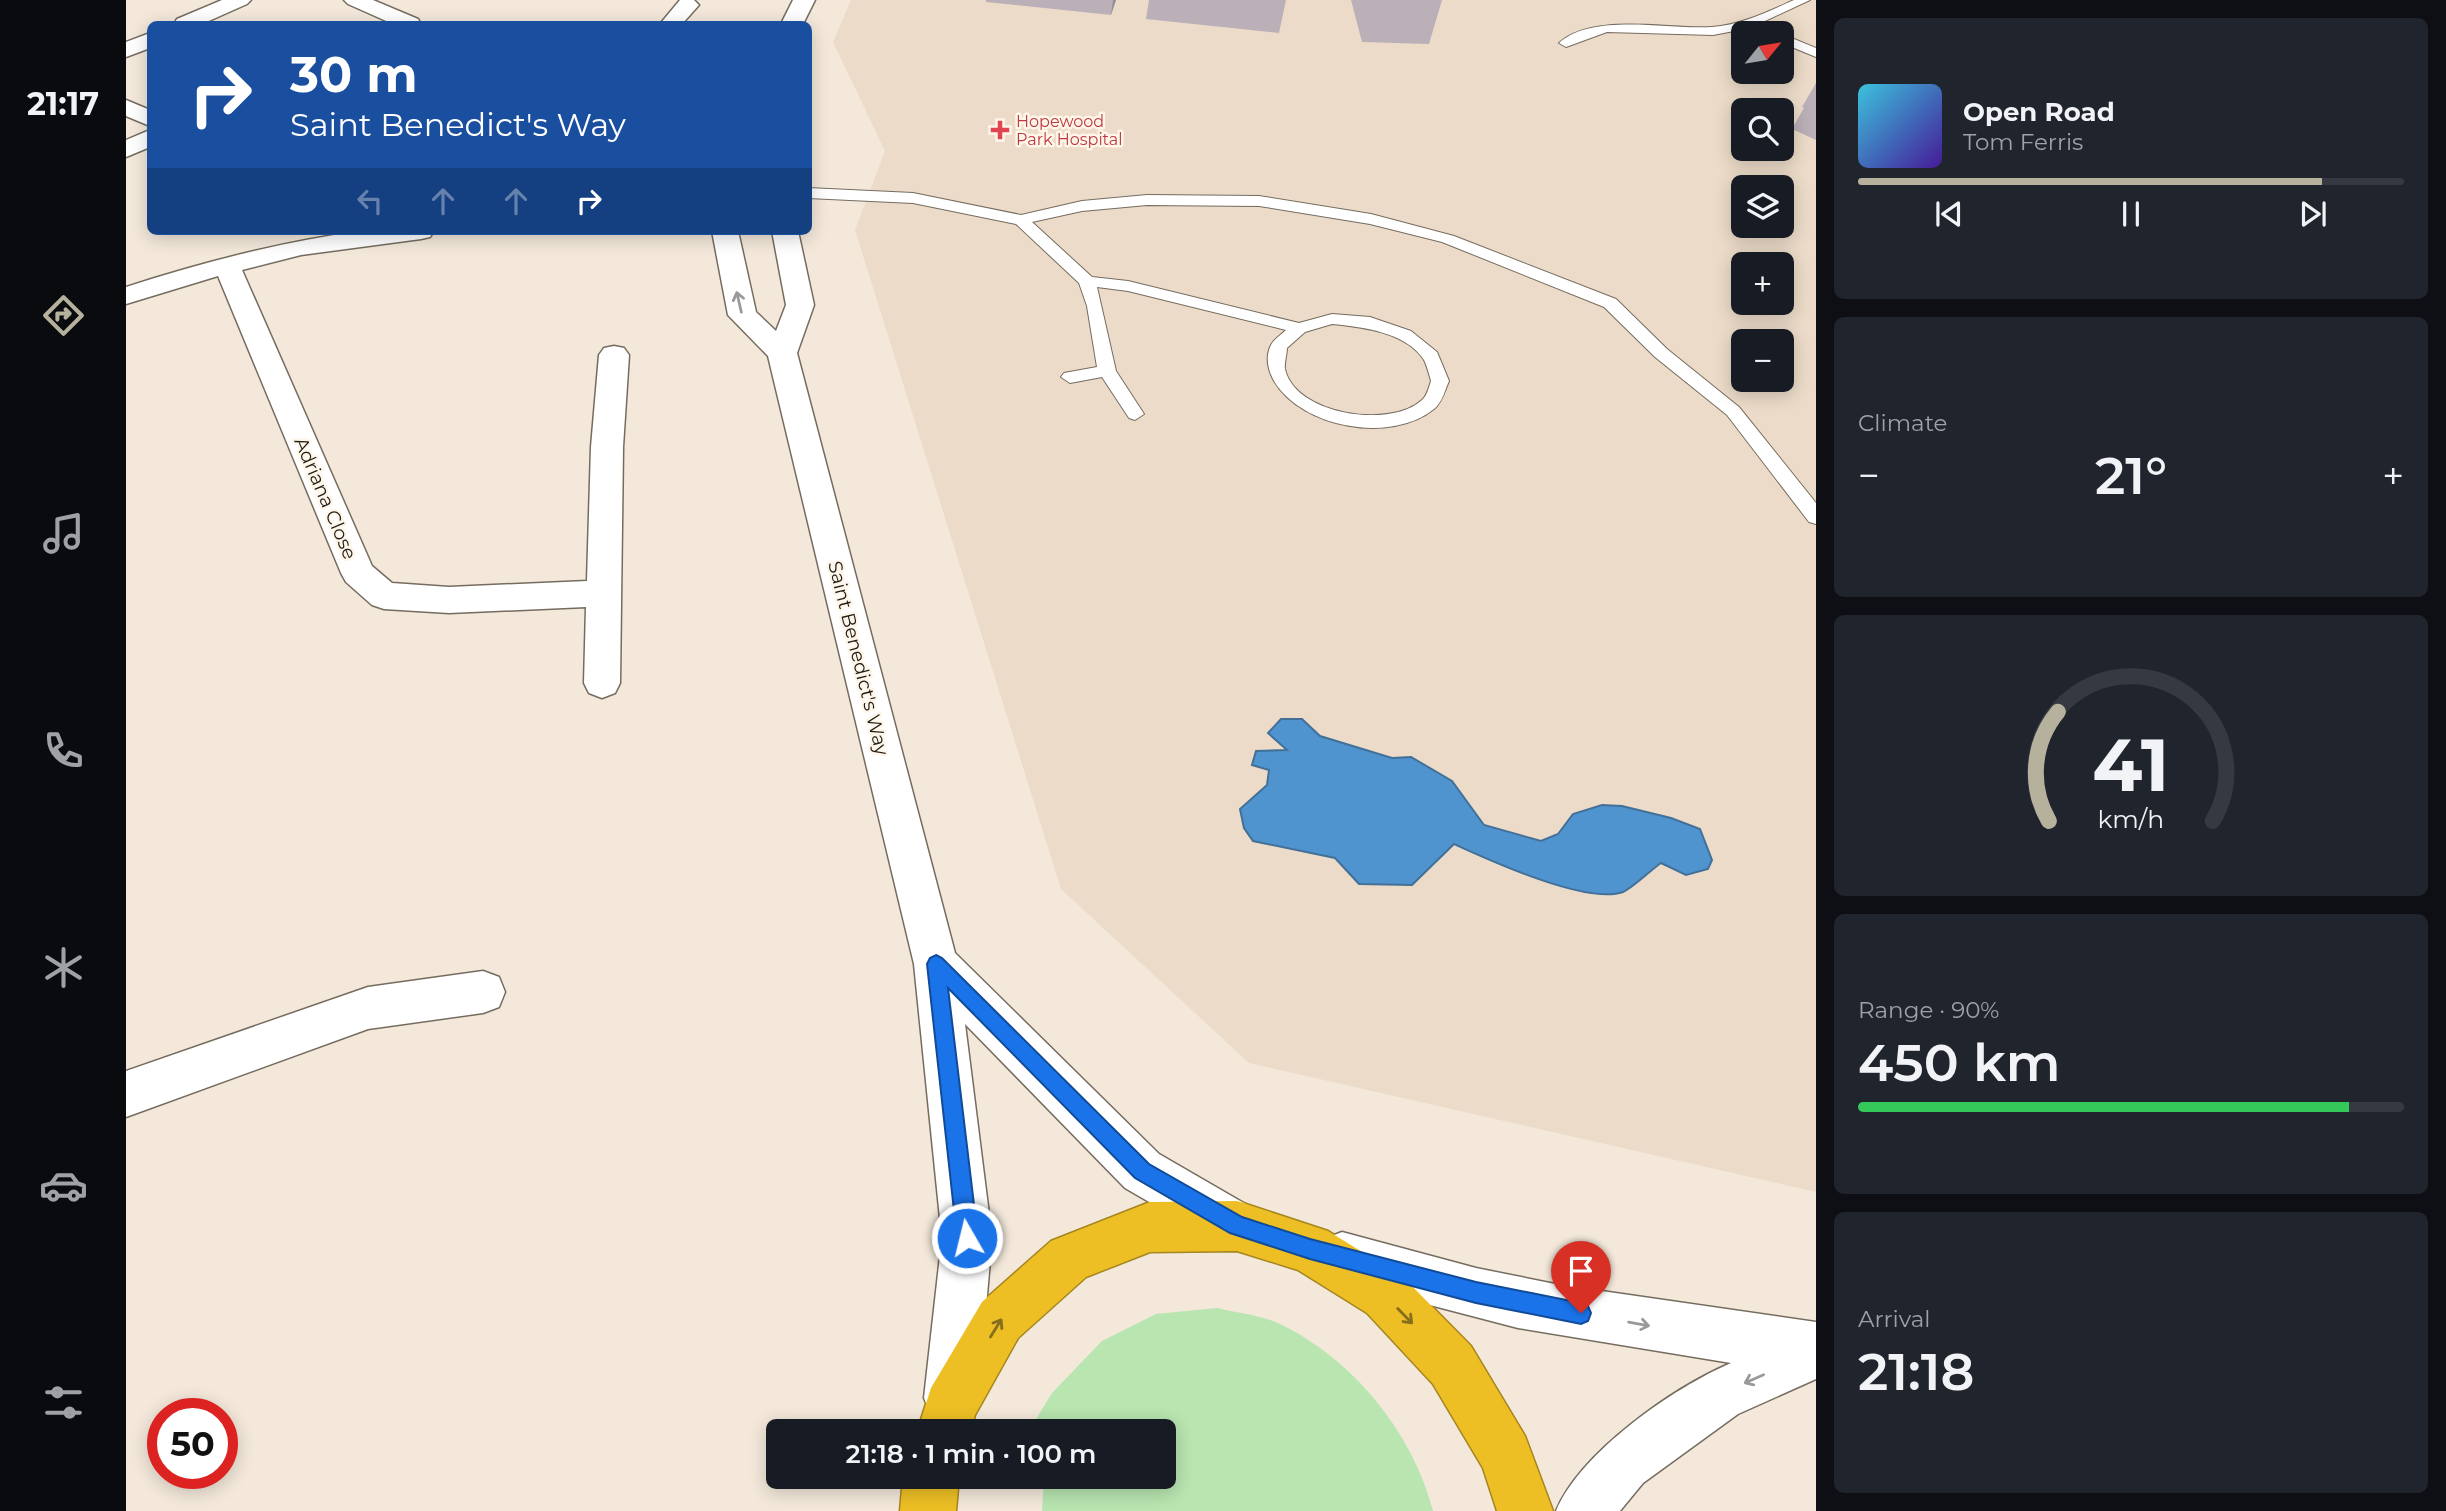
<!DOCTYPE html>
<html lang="en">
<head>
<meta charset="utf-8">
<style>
	body { margin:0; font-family:Montserrat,sans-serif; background:#20242c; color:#f1f3f6; height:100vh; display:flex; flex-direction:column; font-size:26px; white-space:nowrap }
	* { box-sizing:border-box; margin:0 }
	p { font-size:23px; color:#9ea1a6 }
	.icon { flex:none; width:38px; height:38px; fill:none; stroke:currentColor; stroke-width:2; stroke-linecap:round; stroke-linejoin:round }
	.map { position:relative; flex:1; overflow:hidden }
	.sheet { display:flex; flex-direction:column; gap:18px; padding:18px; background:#0d0f14; width:630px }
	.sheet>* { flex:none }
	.guide { position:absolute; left:21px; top:21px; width:665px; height:214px; border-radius:10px; box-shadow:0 4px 18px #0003; background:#1a4fa0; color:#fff; overflow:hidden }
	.needle { width:46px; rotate:60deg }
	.fabs { position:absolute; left:1605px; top:21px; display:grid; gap:14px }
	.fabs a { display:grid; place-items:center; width:63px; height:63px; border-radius:10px; background:#171b24; box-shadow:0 4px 18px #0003; font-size:35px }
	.speed { position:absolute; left:21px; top:1398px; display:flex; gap:14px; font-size:35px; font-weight:700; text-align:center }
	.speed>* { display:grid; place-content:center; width:91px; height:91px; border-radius:50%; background:#171b24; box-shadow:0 4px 18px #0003; line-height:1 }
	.speed .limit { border:10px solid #d22; background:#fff; color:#111 }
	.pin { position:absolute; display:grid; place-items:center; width:60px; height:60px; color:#fff; margin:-72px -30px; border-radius:50% 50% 50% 0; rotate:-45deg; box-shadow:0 0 7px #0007 }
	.pin .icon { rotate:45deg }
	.me { position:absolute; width:77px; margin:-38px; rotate:352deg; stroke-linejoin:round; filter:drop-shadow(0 0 5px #0008) }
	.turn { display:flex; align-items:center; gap:24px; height:147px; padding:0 28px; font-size:32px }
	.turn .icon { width:91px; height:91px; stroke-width:2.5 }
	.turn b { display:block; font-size:49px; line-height:60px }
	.lanes { display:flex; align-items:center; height:66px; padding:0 28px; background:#0003; justify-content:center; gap:35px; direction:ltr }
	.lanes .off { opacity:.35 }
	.big { font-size:52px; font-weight:600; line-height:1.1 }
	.sheet .widget { flex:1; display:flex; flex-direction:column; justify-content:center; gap:10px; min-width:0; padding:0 24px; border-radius:10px; background:#20242c }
	.sheet .dial { align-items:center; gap:0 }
	.dial svg { height:182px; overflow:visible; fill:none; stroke:#363941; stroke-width:7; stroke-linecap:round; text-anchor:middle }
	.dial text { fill:#f1f3f6; stroke:none }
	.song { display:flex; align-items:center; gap:21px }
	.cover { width:84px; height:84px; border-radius:10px; background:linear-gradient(135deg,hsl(190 70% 55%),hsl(260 70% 35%)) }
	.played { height:7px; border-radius:4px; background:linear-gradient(90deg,#b6b19c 85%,#363941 85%) }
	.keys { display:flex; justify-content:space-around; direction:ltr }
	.heat { display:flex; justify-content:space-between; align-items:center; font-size:38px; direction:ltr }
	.charge { height:10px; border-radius:5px; background:linear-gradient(90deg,#34c759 90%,#363941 0) }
	.trip { position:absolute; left:640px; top:1419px; width:410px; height:70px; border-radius:10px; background:#171b24; box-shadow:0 4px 18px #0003; font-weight:600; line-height:70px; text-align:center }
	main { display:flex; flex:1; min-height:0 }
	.menu { display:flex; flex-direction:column; width:126px; justify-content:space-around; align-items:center; background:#090b0e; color:#9ea1a6 }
	.menu .icon { width:49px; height:49px }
	.menu .selected { color:#b6b19c }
	.menu b { font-size:32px; color:#f1f3f6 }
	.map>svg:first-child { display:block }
</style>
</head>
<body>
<main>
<nav class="menu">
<b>21:17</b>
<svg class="icon selected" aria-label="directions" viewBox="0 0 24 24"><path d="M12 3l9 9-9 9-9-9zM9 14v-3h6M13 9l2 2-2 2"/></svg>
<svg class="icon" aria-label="music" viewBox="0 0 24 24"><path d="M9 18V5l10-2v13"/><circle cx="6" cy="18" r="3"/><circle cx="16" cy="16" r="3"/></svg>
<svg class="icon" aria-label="phone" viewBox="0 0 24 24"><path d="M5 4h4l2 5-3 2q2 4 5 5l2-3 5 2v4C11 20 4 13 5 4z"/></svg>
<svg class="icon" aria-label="climate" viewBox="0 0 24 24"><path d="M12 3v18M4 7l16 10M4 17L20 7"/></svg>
<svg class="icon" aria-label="car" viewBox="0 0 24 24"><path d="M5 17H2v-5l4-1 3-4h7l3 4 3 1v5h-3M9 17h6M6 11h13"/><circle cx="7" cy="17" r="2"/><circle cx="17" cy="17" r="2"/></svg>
<svg class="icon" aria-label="filters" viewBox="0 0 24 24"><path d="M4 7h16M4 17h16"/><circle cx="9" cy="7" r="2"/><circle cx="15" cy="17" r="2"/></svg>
</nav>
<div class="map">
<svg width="1690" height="1511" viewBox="0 0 1690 1511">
	<rect width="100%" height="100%" fill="#f3e8da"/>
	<path fill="#ecdbc8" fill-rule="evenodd" d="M 725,0 L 1690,0 L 1690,1192 L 1123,1063 L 935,889 L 729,230 L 759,151 L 707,42 ZM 1617,33 L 1656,33 L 1656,72 L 1617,72 ZM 1617,110 L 1656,110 L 1656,149 L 1617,149 ZM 1617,187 L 1656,187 L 1656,226 L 1617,226 ZM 1617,264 L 1656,264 L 1656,303 L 1617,303 ZM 1617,341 L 1656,341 L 1656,380 L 1617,380 Z"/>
	<path fill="#b8e5b0" d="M 1091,1308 C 1111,1313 1135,1315 1154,1324 C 1227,1359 1287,1433 1307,1511 L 916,1511 L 918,1477 L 1038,1477 L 1038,1432 L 905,1432 L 904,1429 L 926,1393 L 976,1341 L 1030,1314 Z"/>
	<path fill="#5094cf" stroke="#427098" stroke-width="2" d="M 1155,719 L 1176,719 L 1194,736 L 1266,758 L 1285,757 L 1326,781 L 1358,825 L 1415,841 L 1432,834 L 1447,814 L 1476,805 L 1496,806 L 1545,818 L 1574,829 L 1586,860 L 1582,869 L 1560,875 L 1535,863 C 1526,869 1504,890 1497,892 C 1461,905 1363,860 1328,844 L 1286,885 L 1233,884 L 1209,858 L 1127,841 L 1118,828 L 1114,809 L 1141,785 L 1143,770 L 1126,765 L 1130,751 L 1161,750 L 1142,733 Z"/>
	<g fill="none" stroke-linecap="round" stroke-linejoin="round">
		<defs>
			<path id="lane" d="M 1668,0 L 1684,0 L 1624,28 L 1587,35 L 1481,32 L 1440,47 L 1433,43 C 1467,12 1543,30 1586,27 C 1615,25 1641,12 1668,0 Z
				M 1656,34 L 1690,48 L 1690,57 L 1656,43 Z
				M 682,188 L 787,193 L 895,215 L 956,201 L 1021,195 L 1133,196 L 1245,214 L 1328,236 L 1490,299 L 1541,349 L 1613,407 L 1690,503 L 1690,524 L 1683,522 L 1601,415 L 1529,357 L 1478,307 L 1316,242 L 1244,224 L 1133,206 L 1021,205 L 956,211 L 906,222 L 966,277 L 1002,281 L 1173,323 L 1206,314 L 1244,317 L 1285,331 L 1311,352 L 1323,381 C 1319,390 1316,403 1308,409 C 1265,444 1176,428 1148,381 C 1142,370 1139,357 1145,345 C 1148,339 1156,334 1160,330 L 1002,291 L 971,287 L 990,371 L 1018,414 L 1009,420 L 1003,418 L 976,377 L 944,383 L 935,377 L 938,373 L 971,367 L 961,306 L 953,283 L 890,224 L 787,203 L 682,198 ZM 1206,324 C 1236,327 1280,332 1298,360 C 1301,366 1303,374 1305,381 C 1303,387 1301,396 1296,400 C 1265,429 1169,415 1159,369 C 1158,363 1161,354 1161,348 L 1179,332 Z"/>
			<path id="street" d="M 96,0 L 125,0 L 121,4 L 76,24 L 48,24 L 51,19 Z
				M 218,0 L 247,0 L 292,19 L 295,24 L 267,24 L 222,4 Z
				M 554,0 L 568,0 L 573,5 L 556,24 L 534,24 Z
				M 24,33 L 24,48 L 0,57 L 0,42 Z
				M 0,100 L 24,110 L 24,126 L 0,116 Z
				M 24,130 L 24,147 L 0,157 L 0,140 Z
				M 235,231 L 308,231 L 304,237 L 295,239 L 175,255 L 116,270 L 246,566 L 266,583 L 323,587 L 461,581 L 465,447 L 473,355 L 478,348 L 488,346 L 498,348 L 503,355 L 497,447 L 494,683 L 489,693 L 476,698 L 463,693 L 458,683 L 460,607 L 323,613 L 258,609 L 246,605 L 220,582 L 215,573 L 92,276 L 0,304 L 0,287 C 77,262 155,242 235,231 Z
				M 357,971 L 373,977 L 379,992 L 373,1007 L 357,1013 L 242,1029 L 0,1117 L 0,1071 L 242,987 Z"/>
			<path id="secondary" d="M 667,0 L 689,0 L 677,24 L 655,24 Z
				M 586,231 L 612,231 L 630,312 L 650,331 L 660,305 L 646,231 L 672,231 L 688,305 L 671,353 L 829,953 L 1033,1154 L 1128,1209 L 1136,1226 L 1128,1243 L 1111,1251 L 1094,1243 L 999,1188 L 839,1024 L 866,1238 L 852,1398 L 844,1417 L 825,1425 L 806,1417 L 798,1398 L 816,1238 L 788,964 L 642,356 L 602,315 Z
				M 1216,1232 L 1350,1268 L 1434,1285 L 1690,1322 L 1690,1379 L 1612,1414 L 1517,1483 L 1494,1511 L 1430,1511 C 1455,1452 1547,1388 1605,1363 L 1392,1328 L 1216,1282 L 1198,1275 L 1191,1257 L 1198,1239 Z"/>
			<path id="highway" d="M 1111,1201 L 1202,1231 L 1277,1277 L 1345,1346 L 1399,1436 L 1427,1511 L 1371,1511 L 1357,1468 L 1307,1384 L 1241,1313 L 1172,1270 L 1111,1251 L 1024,1252 L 960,1277 L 892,1338 L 849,1415 L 845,1432 L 791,1432 L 805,1388 L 856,1302 L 925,1241 L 1024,1202 Z
				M 777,1477 L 833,1477 L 830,1511 L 774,1511 Z"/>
		</defs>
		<use href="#lane" stroke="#756c5f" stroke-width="2"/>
		<use href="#street" stroke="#756c5f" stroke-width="3"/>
		<use href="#secondary" stroke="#756c5f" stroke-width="3"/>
		<use href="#highway" stroke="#a58620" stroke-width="3"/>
		<use href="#lane" fill="#fff" fill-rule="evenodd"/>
		<use href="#street" fill="#fff" fill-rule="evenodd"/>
		<use href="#secondary" fill="#fff" fill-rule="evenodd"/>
		<use href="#highway" fill="#edbf25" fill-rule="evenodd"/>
	</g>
	<path fill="#bbafb8" d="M 860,0 L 990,0 L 985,15 L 860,2 Z
		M 1023,0 L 1160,0 L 1153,33 L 1020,19 Z
		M 1225,0 L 1316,0 L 1303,44 L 1236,42 Z
		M 1690,83 L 1690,140 L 1666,129 L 1678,108 L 1676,107 Z"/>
	<path fill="#988e96" d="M 987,0 L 990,0 L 985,15 Z"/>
	<defs><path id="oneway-shaft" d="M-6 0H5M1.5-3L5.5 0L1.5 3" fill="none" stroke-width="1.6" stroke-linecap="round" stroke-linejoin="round" transform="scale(1.75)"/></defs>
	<g stroke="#9b9997">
		<use href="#oneway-shaft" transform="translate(613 302) rotate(-103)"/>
		<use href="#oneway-shaft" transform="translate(1513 1324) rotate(10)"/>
		<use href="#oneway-shaft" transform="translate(1628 1379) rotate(156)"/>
	</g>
	<g stroke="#866e1e">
		<use href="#oneway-shaft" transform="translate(1279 1316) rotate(46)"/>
		<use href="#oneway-shaft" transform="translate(870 1328) rotate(-58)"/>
	</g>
	<path fill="#1a73e8" stroke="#114b97" stroke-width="2" d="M 810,955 L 816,958 L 1023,1164 L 1116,1217 L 1184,1239 L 1350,1282 L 1455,1303 L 1462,1306 L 1465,1313 L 1462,1321 L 1455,1324 L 1350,1303 L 1184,1259 L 1104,1233 L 1009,1178 L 822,988 L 852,1238 L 849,1245 L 841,1248 L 834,1245 L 831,1238 L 801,964 L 804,958 Z"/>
	<path fill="#e0444e" stroke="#fff6ea" stroke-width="2.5" d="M870.5 119.5h7v7h7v7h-7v7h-7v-7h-7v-7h7z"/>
	<g text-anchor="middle" stroke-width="5" stroke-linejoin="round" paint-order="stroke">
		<g font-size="16" fill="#be3a42" stroke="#fff6ea" text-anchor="start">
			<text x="890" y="127">Hopewood<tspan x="890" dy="18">Park Hospital</tspan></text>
		</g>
		<g font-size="19" fill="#201c17" stroke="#fff6ea">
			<text transform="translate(200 498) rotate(67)" y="7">Adriana Close</text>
			<text transform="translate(733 658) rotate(76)" y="7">Saint Benedict's Way</text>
		</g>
	</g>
</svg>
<div class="fabs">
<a><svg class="needle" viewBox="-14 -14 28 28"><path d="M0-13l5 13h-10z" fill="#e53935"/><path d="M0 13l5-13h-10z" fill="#9ea1a6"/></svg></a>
<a><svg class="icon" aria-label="search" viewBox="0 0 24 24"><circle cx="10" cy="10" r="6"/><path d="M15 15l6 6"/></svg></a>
<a><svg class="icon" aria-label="layers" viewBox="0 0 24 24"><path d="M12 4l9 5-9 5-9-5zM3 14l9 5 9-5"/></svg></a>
<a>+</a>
<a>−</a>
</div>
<div class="speed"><div class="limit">50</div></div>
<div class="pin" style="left:1455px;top:1313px;background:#d93025"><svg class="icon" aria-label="arrive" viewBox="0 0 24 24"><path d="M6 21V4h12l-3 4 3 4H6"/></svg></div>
<svg class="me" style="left:841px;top:1238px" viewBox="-20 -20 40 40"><circle r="17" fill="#1a73e8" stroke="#fff" stroke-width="3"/><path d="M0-11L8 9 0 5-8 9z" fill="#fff"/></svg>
<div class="trip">21:18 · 1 min · 100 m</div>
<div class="guide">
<div class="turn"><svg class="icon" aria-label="right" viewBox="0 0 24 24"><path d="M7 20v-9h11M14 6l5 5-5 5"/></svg><div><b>30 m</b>Saint Benedict's Way</div></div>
<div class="lanes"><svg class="icon off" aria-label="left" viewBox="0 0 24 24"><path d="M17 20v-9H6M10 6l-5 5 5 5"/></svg><svg class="icon off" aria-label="ahead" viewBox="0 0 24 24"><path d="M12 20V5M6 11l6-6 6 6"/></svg><svg class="icon off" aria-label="ahead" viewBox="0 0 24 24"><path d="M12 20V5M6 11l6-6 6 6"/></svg><svg class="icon" aria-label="right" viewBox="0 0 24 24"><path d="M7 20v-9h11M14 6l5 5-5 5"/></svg></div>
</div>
</div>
<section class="sheet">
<div class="widget">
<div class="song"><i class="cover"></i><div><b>Open Road</b><p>Tom Ferris</p></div></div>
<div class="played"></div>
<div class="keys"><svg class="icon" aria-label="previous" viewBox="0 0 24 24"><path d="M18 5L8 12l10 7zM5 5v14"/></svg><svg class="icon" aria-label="pause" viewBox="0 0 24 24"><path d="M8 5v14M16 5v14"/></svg><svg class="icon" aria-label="next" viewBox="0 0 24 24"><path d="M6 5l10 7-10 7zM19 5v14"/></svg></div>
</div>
<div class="widget"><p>Climate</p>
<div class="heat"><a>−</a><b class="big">21°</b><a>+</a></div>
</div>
<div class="widget dial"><svg viewBox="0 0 100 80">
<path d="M14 69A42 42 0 1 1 86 69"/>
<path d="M14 69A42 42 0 0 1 18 21" stroke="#b6b19c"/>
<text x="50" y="56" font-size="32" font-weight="700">41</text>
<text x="50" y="72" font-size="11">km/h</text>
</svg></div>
<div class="widget"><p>Range · 90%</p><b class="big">450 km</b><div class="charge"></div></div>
<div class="widget"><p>Arrival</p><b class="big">21:18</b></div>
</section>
</main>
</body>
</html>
